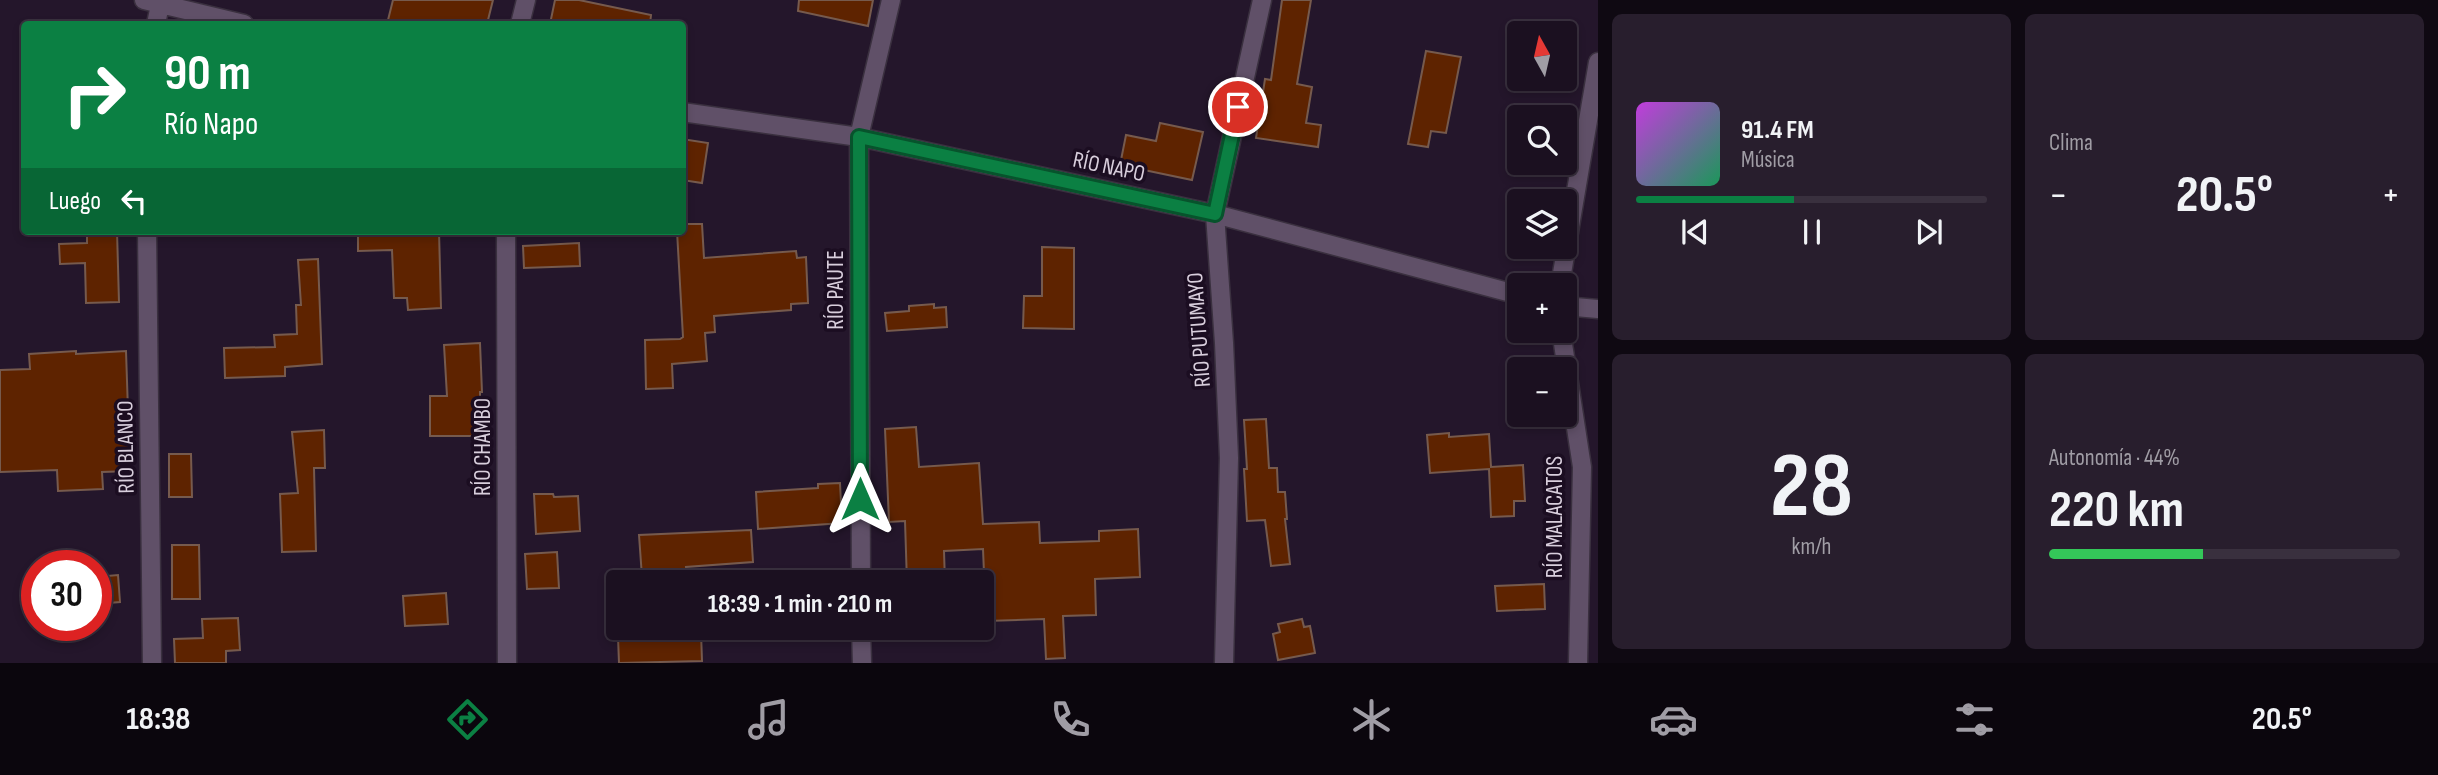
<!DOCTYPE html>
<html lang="es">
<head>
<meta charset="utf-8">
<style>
	body { margin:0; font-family:"Sofia Sans Condensed",sans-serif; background:#281e2d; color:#f1f3f6; height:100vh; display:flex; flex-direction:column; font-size:26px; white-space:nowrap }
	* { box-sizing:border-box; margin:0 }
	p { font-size:23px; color:#a09da5 }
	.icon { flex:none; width:38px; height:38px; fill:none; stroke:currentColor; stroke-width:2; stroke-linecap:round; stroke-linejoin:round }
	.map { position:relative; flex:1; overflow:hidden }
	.panel { display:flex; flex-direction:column; gap:14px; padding:14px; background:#0f0912; width:840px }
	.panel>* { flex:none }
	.guide { position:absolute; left:21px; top:21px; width:665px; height:214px; border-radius:7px; box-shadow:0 4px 10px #0003,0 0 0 2px #39303e; background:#0b8043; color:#fff; overflow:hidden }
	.needle { width:46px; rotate:352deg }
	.tools { position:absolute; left:1507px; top:21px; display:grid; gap:14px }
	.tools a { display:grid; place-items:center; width:70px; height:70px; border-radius:7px; background:#1b1020; box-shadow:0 4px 10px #0003,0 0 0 2px #39303e; font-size:35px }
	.speed { position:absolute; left:21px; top:550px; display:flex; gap:14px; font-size:35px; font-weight:700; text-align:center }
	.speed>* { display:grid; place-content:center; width:91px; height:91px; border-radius:50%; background:#1b1020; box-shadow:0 4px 10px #0003,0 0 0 2px #39303e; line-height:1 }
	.speed .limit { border:10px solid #d22; background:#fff; color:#111 }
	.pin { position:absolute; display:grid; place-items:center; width:60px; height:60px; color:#fff; margin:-30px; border:4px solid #fff; border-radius:50%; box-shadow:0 2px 7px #0007 }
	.me { position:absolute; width:77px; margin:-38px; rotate:0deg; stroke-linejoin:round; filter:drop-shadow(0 0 5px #0008) }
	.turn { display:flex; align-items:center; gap:24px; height:147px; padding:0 28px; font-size:32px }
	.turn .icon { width:91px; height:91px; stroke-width:2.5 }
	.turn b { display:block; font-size:49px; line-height:60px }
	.then { display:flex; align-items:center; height:66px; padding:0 28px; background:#0003; gap:14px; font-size:26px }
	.big { font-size:52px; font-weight:700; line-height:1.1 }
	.panel .tile { flex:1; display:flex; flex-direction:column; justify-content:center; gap:10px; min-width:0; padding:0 24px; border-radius:10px; background:#281e2d }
	.panel .dial { align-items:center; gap:0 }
	.dial b { font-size:91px; line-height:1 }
	.song { display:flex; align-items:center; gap:21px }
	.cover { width:84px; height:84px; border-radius:10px; background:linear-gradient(135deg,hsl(290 70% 55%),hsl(150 70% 35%)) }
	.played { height:7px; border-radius:4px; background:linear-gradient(90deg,#0b8043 45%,#39303e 45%) }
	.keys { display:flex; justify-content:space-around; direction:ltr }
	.heat { display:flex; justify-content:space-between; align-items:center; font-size:38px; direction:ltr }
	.charge { height:10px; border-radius:5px; background:linear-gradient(90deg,#34c759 44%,#39303e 0) }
	.panel .tiles { flex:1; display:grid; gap:14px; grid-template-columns:repeat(2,1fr) }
	.trip { position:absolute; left:606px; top:570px; width:388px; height:70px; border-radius:7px; background:#1b1020; box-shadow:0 4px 10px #0003,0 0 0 2px #39303e; font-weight:700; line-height:70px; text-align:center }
	.dock { display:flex; height:112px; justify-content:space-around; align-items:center; background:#0b060d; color:#a09da5 }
	.dock .icon { width:49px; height:49px }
	.dock .on { color:#0b8043 }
	.dock b { font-size:32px; color:#f1f3f6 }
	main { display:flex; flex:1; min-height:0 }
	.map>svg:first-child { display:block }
</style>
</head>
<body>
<main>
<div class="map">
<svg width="1598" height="663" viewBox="0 0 1598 663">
	<rect width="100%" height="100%" fill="#24162b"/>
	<path fill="#5e2300" stroke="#765a4d" stroke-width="2" d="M 393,0 L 493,0 L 487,24 L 387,24 Z
		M 555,0 L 579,0 L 651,15 L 650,24 L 550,24 Z
		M 799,0 L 873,0 L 868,26 L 798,11 Z
		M 1282,0 L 1311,0 L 1297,84 L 1312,87 L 1306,123 L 1321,125 L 1318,147 L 1256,138 L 1265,79 L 1271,80 Z
		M 1426,51 L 1461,57 L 1446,133 L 1431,131 L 1428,147 L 1408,144 Z
		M 1160,123 L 1203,132 L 1192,180 L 1120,165 L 1126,135 L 1156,141 Z
		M 682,139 L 708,143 L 702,183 L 682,180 Z
		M 682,224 L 702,224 L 704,258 L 796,251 L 797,258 L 806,257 L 808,303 L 791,304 L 791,310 L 714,316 L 715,332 L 705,333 L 707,361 L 672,364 L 673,388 L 646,389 L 645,340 L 680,339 L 683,337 L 677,231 L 682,231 Z
		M 87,231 L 117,231 L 119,302 L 86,303 L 85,263 L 60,264 L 59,244 L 87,243 Z
		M 358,231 L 439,231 L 441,308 L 408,310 L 407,298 L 394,298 L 392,250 L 358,251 Z
		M 579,243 L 580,266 L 524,268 L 523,246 Z
		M 1042,247 L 1074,248 L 1074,329 L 1023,328 L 1024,296 L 1042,296 Z
		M 318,259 L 322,364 L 285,367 L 285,376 L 225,378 L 224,348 L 275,347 L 274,335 L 297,334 L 296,305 L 301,305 L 298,260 Z
		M 934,304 L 934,308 L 946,307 L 947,327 L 887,331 L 885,313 L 909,311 L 909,306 Z
		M 480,343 L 482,392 L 480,392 L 480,436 L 430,436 L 430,396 L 447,396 L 444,345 Z
		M 76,351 L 76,354 L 126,351 L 130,471 L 102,472 L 103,489 L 58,491 L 57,470 L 0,472 L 0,370 L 30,369 L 29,354 Z
		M 1266,419 L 1269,468 L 1277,468 L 1278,492 L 1285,492 L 1287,519 L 1285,519 L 1290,564 L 1271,566 L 1265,520 L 1247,521 L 1244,469 L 1247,469 L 1244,420 Z
		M 916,427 L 919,467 L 979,463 L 983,524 L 1039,522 L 1040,543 L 1099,541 L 1099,531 L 1138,529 L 1140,577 L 1095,579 L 1096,615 L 1063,616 L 1065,658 L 1046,659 L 1044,619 L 986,621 L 983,549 L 944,551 L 945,583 L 907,583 L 905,521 L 889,522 L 885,429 Z
		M 324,430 L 325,468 L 314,468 L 316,551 L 282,552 L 280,494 L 298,493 L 292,432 Z
		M 1449,433 L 1449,437 L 1489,434 L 1491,467 L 1523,465 L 1525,501 L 1514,501 L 1514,516 L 1491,517 L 1489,469 L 1430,473 L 1427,435 Z
		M 169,454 L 191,454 L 192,497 L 169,497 Z
		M 840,483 L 842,523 L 758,529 L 756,492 L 818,488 L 818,484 Z
		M 534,494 L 553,494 L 554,497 L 578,496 L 580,531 L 536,534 Z
		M 751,530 L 753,562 L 686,567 L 687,574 L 642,577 L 639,535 Z
		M 172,545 L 199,545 L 200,599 L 172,599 Z
		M 557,552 L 559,588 L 527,589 L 525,554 Z
		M 118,575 L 120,602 L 96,604 L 96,577 Z
		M 1544,584 L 1545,609 L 1497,611 L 1495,586 Z
		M 446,593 L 448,624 L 405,626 L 403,596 Z
		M 238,618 L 240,650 L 226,651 L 226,663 L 175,663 L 174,639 L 203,638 L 202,619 Z
		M 1302,619 L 1304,627 L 1310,626 L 1315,653 L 1278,660 L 1273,634 L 1280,632 L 1278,624 Z
		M 701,632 L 702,661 L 619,663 L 618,637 Z"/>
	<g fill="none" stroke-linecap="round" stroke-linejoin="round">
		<defs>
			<path id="street" d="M 144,0 L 244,24
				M 156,24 L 161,0
				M 520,24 L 526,0
				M 682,112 L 859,137 L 1215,214 L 1519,295
				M 147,231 L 152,663
				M 506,231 L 507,663
				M 1560,285 L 1598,62
				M 1564,306 L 1598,309
				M 1561,331 L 1582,467 L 1578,663
				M 861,583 L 859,137 L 891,0
				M 861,628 L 862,663
				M 1224,663 L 1229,458 L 1224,343 L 1215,214 L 1262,0"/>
		</defs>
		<use href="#street" stroke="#3a303f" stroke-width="21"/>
		<use href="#street" stroke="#605068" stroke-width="18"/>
	</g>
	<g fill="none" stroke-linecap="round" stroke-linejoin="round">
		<defs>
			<path id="route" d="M 860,499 L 859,137 L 1215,214 L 1238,107"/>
		</defs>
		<use href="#route" stroke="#07532c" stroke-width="18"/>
		<use href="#route" stroke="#0b8043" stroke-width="12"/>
	</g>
	<g text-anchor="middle" stroke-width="7" stroke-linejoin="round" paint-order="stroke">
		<g font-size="23" fill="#d8cedc" stroke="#1b0d21">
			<text transform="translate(1109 166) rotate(12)" y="8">RÍO NAPO</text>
			<text transform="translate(835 290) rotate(-90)" y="8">RÍO PAUTE</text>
			<text transform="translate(1198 330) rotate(-94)" y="8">RÍO PUTUMAYO</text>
			<text transform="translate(125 447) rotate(-91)" y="8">RÍO BLANCO</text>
			<text transform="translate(482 447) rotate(-90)" y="8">RÍO CHAMBO</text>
			<text transform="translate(1554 517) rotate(-90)" y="8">RÍO MALACATOS</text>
		</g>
	</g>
</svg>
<div class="tools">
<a><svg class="needle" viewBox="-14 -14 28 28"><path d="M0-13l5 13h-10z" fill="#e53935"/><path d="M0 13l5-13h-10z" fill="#a09da5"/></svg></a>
<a><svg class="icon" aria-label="search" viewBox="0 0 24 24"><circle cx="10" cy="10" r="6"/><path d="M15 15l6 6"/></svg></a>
<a><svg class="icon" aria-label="layers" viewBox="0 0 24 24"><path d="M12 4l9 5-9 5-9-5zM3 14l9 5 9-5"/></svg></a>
<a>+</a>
<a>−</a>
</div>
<div class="speed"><div class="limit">30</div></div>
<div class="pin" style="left:1238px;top:107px;background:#d93025"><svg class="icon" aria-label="arrive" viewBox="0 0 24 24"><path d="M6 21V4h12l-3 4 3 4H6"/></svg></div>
<svg class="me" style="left:860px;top:499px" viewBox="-20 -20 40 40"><path d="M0-17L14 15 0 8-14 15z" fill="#0b8043" stroke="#fff" stroke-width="4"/></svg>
<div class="trip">18:39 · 1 min · 210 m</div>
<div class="guide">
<div class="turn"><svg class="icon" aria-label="right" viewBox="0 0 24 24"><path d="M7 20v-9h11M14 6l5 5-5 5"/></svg><div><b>90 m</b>Río Napo</div></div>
<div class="then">Luego<svg class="icon" aria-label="left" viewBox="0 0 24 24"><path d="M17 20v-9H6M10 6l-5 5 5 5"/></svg></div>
</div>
</div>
<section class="panel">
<div class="tiles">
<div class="tile">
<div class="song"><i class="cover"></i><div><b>91.4 FM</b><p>Música</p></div></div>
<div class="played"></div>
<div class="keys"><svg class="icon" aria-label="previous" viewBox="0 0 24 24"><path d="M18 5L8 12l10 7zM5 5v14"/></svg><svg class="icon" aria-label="pause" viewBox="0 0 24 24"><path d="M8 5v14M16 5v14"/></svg><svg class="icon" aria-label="next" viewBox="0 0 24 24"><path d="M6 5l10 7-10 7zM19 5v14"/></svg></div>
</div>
<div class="tile"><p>Clima</p>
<div class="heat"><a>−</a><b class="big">20.5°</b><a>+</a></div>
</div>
<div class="tile dial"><b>28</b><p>km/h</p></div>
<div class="tile"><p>Autonomía · 44%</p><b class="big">220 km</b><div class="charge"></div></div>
</div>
</section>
</main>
<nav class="dock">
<b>18:38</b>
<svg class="icon on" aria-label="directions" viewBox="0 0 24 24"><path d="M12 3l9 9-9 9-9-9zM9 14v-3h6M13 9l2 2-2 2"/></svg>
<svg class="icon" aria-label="music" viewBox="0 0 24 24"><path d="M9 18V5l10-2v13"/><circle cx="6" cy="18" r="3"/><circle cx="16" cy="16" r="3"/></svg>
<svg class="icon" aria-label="phone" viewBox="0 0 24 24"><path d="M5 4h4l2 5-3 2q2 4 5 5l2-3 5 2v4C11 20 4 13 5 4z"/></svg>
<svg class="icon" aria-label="climate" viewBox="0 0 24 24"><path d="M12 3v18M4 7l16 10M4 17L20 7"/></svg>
<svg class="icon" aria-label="car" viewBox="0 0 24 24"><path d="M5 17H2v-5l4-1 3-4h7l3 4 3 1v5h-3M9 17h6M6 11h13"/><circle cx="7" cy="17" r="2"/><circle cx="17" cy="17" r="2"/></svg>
<svg class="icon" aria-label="filters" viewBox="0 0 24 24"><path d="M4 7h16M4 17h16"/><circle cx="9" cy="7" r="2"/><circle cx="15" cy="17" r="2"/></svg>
<b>20.5°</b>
</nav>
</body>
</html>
